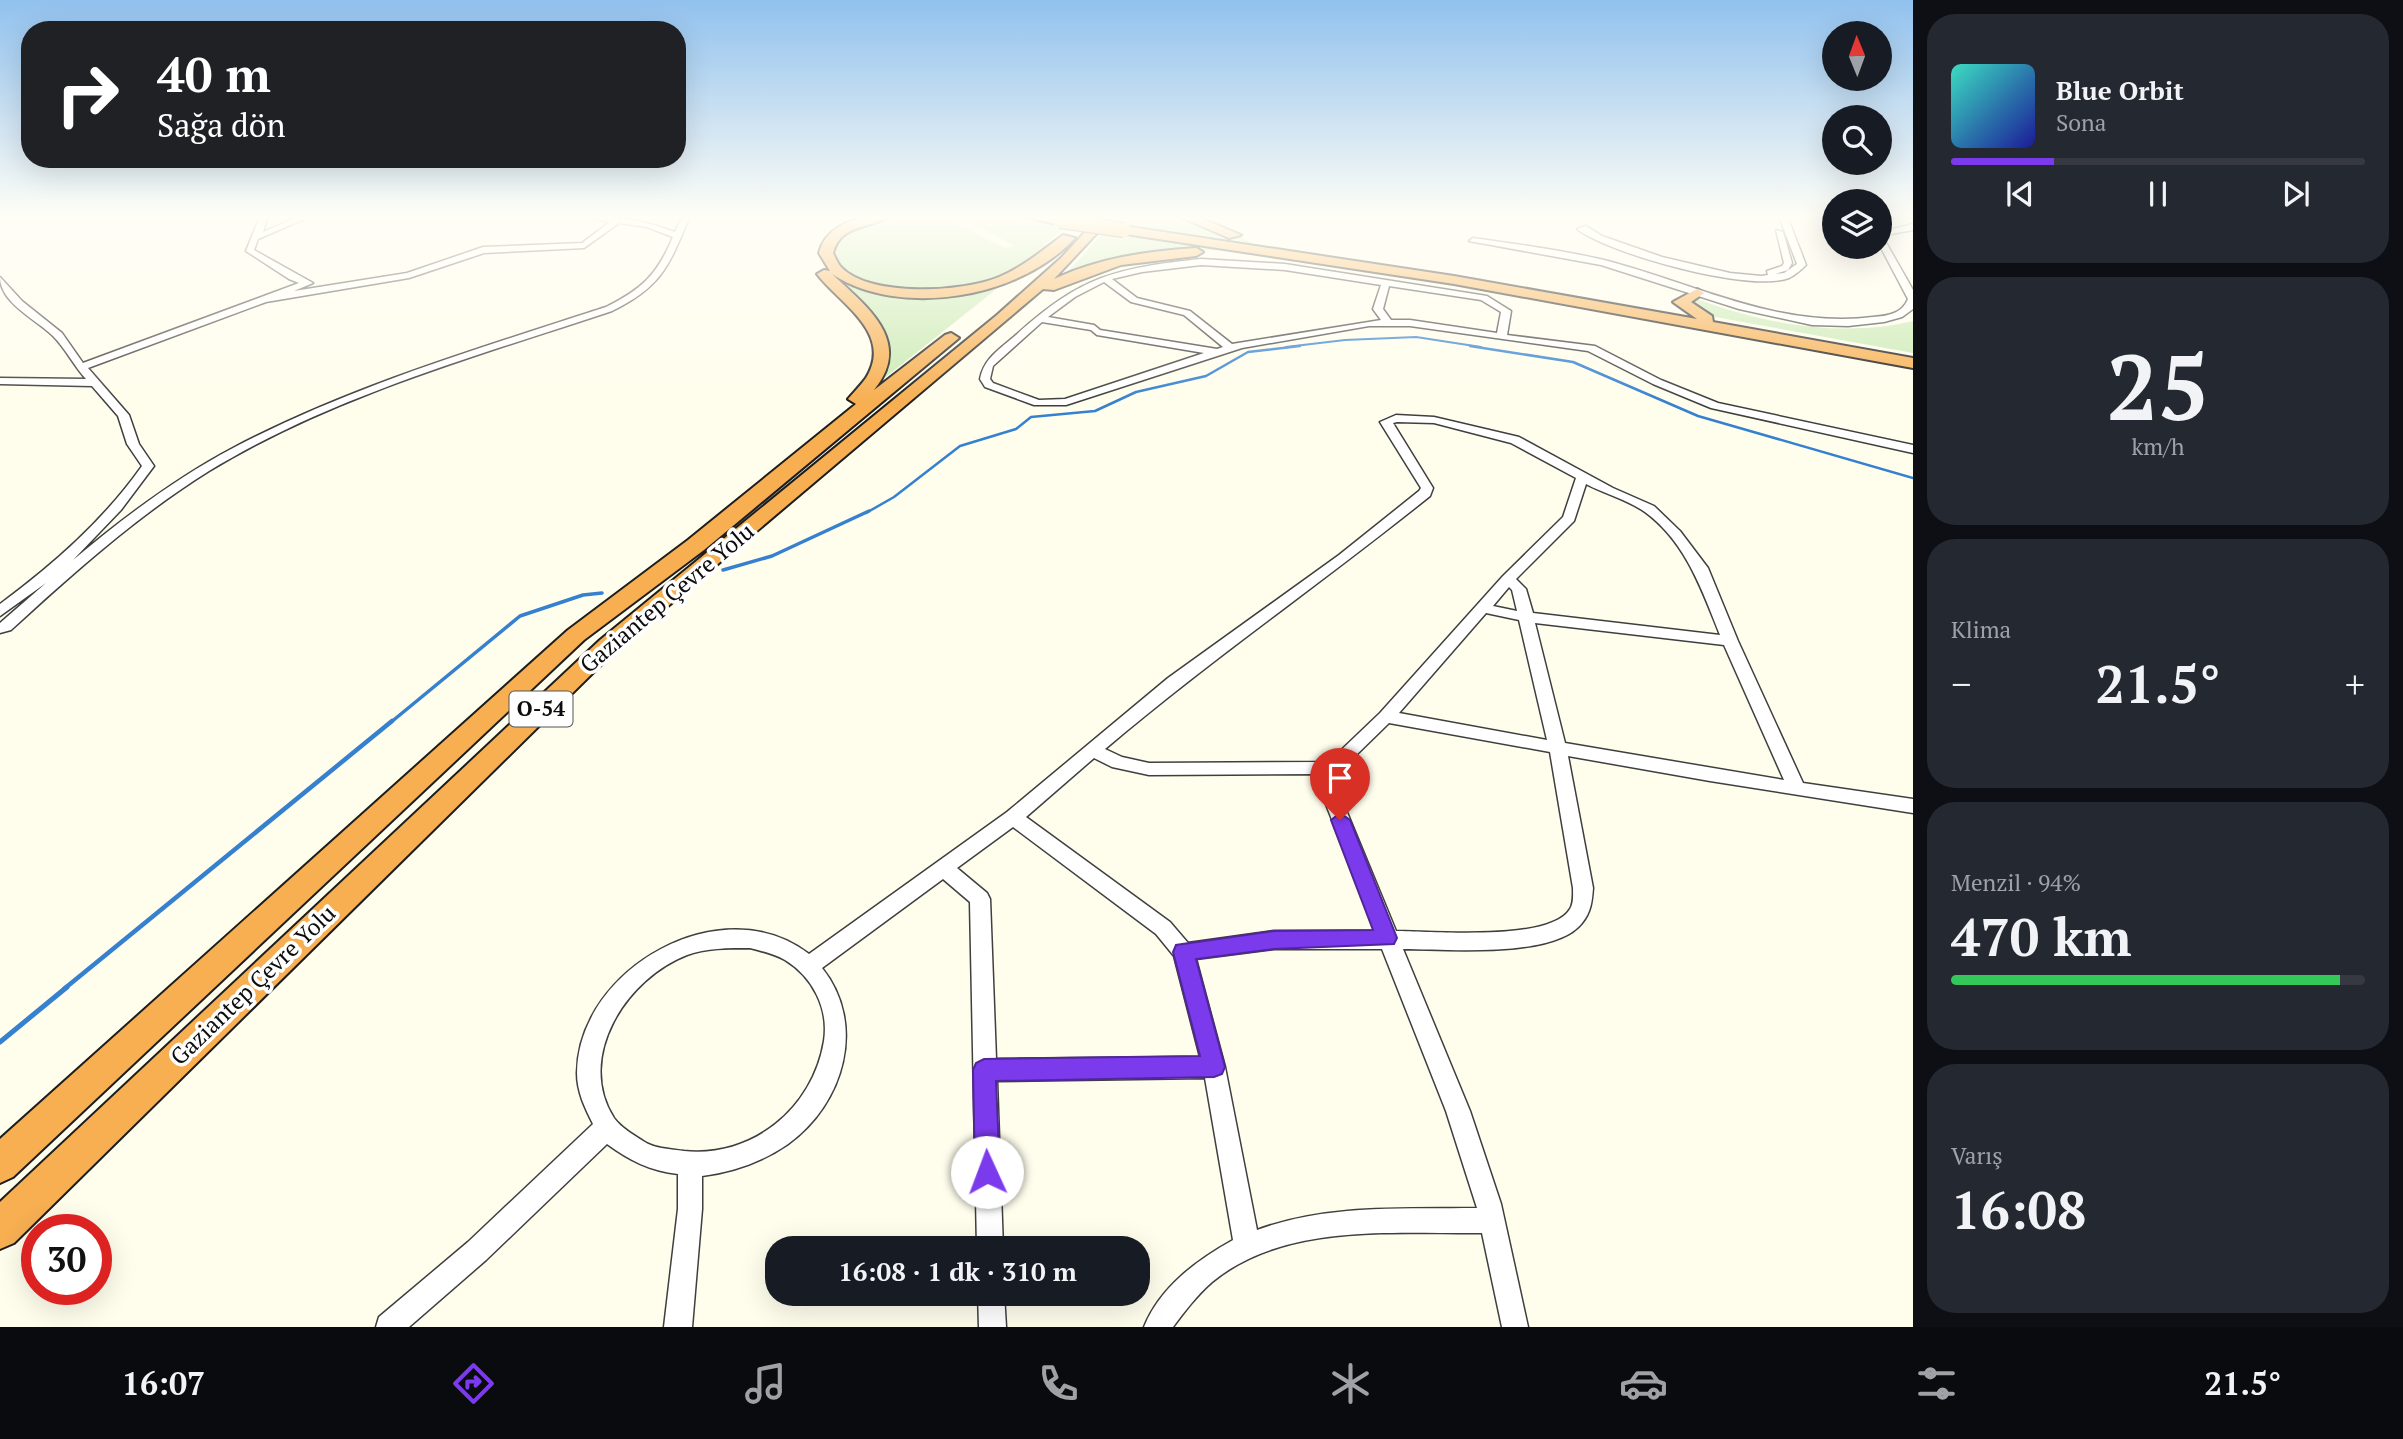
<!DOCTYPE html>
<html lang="tr">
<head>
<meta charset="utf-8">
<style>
	body { margin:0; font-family:"PT Serif",serif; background:#242831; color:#f1f3f6; height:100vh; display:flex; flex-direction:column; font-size:26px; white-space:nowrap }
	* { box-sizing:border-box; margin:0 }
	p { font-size:23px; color:#9ea1a6 }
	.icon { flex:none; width:38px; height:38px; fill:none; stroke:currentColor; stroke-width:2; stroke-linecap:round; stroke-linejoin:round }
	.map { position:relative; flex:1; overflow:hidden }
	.side { display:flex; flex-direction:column; gap:14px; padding:14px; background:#0d0f14; width:490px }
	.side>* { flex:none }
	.guide { position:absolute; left:21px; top:21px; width:665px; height:147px; border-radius:28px; box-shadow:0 7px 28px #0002; background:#202124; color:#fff; overflow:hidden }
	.needle { width:46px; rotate:359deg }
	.tools { position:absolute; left:1822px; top:21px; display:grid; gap:14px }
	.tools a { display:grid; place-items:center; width:70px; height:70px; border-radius:50%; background:#171b24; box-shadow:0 7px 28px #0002; font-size:35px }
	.speed { position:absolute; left:21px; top:1214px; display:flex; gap:14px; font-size:35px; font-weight:700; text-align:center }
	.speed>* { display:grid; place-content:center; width:91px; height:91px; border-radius:50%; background:#171b24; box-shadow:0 7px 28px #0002; line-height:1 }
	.speed .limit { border:10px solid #d22; background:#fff; color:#111 }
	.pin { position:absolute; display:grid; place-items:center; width:60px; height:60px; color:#fff; margin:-72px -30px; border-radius:50% 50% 50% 0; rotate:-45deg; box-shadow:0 0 7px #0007 }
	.pin .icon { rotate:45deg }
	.me { position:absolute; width:77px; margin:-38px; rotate:358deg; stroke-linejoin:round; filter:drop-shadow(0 0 5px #0008) }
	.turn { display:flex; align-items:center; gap:24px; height:147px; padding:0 21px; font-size:32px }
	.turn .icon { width:91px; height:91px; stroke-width:2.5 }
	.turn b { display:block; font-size:49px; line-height:60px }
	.big { font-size:52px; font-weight:800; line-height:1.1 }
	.side .card { flex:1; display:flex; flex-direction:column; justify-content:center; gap:10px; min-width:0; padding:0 24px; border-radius:28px; background:#242831 }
	.side .dial { align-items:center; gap:0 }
	.dial b { font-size:91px; line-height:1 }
	.song { display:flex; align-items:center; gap:21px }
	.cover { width:84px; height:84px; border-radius:10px; background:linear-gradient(135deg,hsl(170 70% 55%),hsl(240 70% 35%)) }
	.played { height:7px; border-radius:4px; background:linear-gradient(90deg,#7c3aed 25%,#363941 25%) }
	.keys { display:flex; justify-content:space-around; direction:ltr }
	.heat { display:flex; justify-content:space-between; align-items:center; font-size:38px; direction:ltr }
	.charge { height:10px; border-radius:5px; background:linear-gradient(90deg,#34c759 94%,#363941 0) }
	.trip { position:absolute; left:765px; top:1236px; width:385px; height:70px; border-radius:28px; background:#171b24; box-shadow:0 7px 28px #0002; font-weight:800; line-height:70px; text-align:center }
	.tabs { display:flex; height:112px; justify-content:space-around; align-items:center; background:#090b0e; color:#9ea1a6 }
	.tabs .icon { width:49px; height:49px }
	.tabs .current { color:#7c3aed }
	.tabs b { font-size:32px; color:#f1f3f6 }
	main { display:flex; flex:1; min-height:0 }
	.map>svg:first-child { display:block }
</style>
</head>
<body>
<main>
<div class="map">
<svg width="1913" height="1327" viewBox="0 0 1913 1327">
	<rect width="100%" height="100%" fill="#fffdec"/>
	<path fill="#cbeab5" d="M 898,216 L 941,216 L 1005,248 L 1015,246 L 957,216 L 1017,216 L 1067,224 C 1049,241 1032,260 1010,272 C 964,298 869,301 833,258 L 833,243 L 848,230 Z
		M 1118,216 L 1181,216 L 1254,243 L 1113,222 Z
		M 1106,230 L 1253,251 L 1180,250 L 1065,275 Z
		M 823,266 C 868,303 937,289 990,288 L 1004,283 L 877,384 L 886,338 L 882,327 Z
		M 1697,299 C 1763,324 1842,338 1913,321 L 1913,353 L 1710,316 L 1685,303 Z"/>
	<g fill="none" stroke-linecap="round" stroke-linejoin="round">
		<path stroke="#3581d0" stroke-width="2" d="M 1286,347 L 1345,340 L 1416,337 L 1481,347"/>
		<path stroke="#3581d0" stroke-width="2.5" d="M 1470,346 L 1573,362 L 1698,416 L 1913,478
			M 866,513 L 894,497 L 960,446 L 1016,429 L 1031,417 L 1095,411 L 1136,392 L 1206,376 L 1248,352 L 1300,346"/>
		<path stroke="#3581d0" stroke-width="3.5" d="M 723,570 L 772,556 L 869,511
			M 390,723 L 520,616 L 583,595 L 602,593"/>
		<path stroke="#3581d0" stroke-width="4.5" d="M 64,989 L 392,721"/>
		<path stroke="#3581d0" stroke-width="5" d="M 0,1042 L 67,987"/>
		<defs>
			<path id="minor" d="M 260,216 L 268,216 L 263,232 L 299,216 L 311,216 L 258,239 L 254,250 L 313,283 L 294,291 L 407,273 L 483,247 L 582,243 L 610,222 L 584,216 C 616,216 645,221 675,232 L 682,216 L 690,216 C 669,265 663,286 612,311 C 477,356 332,396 209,471 C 137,516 73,573 11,630 L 0,633 L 0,623 L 46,583 L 0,616 L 0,604 C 54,564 103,521 142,466 L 127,444 L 118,416 L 92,386 L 0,384 L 0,378 L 86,379 C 74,366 66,349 53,336 C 37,320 0,303 0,277 L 22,301 L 62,333 L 83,363 L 299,283 L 289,279 L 246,251 ZM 619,223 L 647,227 L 673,237 C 657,275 642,289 606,307 C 480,348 351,386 233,448 C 176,478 123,518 73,560 L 121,510 L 154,466 L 139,444 L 129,415 L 88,368 L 266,302 L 409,278 L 484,253 L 584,248 Z
				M 1779,216 L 1787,216 L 1806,265 C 1802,269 1795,275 1789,278 C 1750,293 1610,254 1577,229 L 1586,226 L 1602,236 L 1662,257 L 1730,273 L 1761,276 L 1768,275 L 1767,271 L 1782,266 L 1784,263 L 1776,230 L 1783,232 L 1792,263 L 1788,270 L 1775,274 L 1784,273 L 1797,264 Z
				M 1913,224 L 1913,230 L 1880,236 L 1884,239 L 1913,290 L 1913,309 L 1902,317 L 1884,322 L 1848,326 L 1812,325 L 1739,309 L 1601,265 L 1469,241 L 1473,238 C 1517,244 1561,250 1604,260 C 1694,283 1778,329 1873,317 C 1887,316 1902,314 1908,299 L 1880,246 L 1880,232 Z
				M 1201,259 L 1285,264 L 1487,296 L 1511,311 L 1507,335 L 1595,346 L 1661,380 L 1718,403 L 1913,445 L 1913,453 L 1711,408 L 1653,384 L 1588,351 L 1410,326 L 1369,326 L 1242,348 L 1066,405 L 1034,405 L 985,387 L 980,379 C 984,358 1000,349 1016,335 C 1081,276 1116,268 1201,259 ZM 1201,265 L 1285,270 L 1381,285 L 1373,309 L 1381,320 L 1232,344 L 1190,311 L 1137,298 L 1112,279 L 1142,272 ZM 1104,282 L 1131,302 L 1184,315 L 1223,347 L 1217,349 L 1100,330 L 1094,325 L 1048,317 L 1075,297 ZM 1389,286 L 1481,300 L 1501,312 L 1497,333 L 1410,320 L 1391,320 L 1383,309 ZM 1042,322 L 1091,330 L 1097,335 L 1204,353 L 1065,399 L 1039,400 L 993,383 L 990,379 L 993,366 Z
				M 1396,415 L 1434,417 L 1519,437 L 1613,488 L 1654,506 L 1680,531 L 1708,568 L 1738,641 L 1803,783 L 1913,799 L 1913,813 L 1710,781 L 1568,756 L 1593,888 C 1592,901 1591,912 1582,923 C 1554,959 1446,949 1403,949 L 1470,1111 L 1501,1204 L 1528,1327 L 1502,1327 L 1482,1233 C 1394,1234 1285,1222 1212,1282 C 1197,1295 1185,1311 1173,1327 L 1144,1327 C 1160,1287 1197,1260 1233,1240 L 1205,1078 L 997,1081 L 1003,1248 L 977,1248 L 970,902 L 943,879 L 822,968 C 867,1024 844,1104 788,1144 C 762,1162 733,1172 702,1176 L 702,1209 L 692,1327 L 664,1327 L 678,1209 L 678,1174 C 650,1171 629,1160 607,1144 L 486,1260 L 409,1327 L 376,1327 L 379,1317 L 468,1242 L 593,1124 C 585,1108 577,1092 577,1073 C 578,968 723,887 809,954 L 1007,812 L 1168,678 L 1339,555 L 1419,491 L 1421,488 L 1380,422 ZM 1397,422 L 1434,423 L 1511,443 L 1576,478 L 1563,517 L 1503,576 L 1380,713 L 1337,754 L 1318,762 L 1149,763 L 1122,757 L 1105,749 C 1210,660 1323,582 1430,496 L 1433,488 L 1393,423 ZM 1586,484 C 1605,494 1628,500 1645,512 C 1686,542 1702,590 1720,635 L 1533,613 L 1526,589 L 1516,579 L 1574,521 ZM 1509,587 L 1512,590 L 1517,611 L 1493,606 ZM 1486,613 L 1519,620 L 1547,740 L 1399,713 ZM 1535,623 L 1724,645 L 1784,780 L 1565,743 ZM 1389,723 L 1550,752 L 1573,888 C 1573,894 1574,903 1570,909 C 1550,942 1433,931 1396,931 L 1330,771 L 1349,762 ZM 1094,758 L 1112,767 L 1149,775 L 1314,774 L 1376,931 L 1274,931 L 1188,943 L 1170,922 L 1026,817 ZM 1013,827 L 1156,934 L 1174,956 L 1200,1057 L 996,1059 L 990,899 L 987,893 L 957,868 ZM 750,948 C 762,951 774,954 785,960 C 813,977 829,1009 824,1041 C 813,1108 753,1158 684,1151 C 671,1149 655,1149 643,1141 C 634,1135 621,1128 614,1118 C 575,1057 627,978 687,955 C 706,948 729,948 750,948 ZM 1274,949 L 1382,949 L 1446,1111 L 1477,1208 C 1404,1209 1327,1204 1257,1230 L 1225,1067 L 1196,959 Z
				M 978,1293 L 1004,1293 L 1006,1327 L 979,1327 Z"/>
			<path id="highway" d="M 867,216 L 890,216 C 870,229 840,224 833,253 C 835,257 838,264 841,267 C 870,298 964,292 999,277 C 1023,267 1043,250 1063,235 L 1075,238 C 1021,298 900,319 832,274 C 866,306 914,341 874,390 L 945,335 L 951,333 L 959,338 L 704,550 L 584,640 L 13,1177 L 0,1183 L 0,1139 L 568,630 L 688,540 L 856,404 L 848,399 C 854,392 861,385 866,378 C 894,333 840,304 817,274 L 824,270 L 830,271 L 819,253 C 825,230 845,222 867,216 Z
				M 1022,216 L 1055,216 L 1066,221 L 1060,225 Z
				M 1100,216 L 1113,216 L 1054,279 C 1099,258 1147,251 1196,248 L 1203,252 L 1196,256 L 1121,265 L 1054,290 L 1043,289 L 616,650 L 14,1243 L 0,1249 L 0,1202 L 600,640 L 997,315 L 1061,258 Z
				M 1178,216 L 1196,216 L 1241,235 L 1229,238 Z
				M 1124,226 L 1454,276 L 1697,319 L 1673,302 L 1697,289 L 1704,293 L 1691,302 L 1712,316 L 1713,322 L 1913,358 L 1913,368 L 1454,284 L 1119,233 L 1117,230 Z"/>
		</defs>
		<use href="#minor" stroke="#3f3f3f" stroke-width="3"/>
		<use href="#highway" stroke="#1d1d1d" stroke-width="4"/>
		<use href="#minor" fill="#fff" fill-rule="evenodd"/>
		<use href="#highway" fill="#f7af52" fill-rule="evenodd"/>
		<defs>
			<path id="highway-bridge" d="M 1060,221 L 1124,230"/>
		</defs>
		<use href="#highway-bridge" stroke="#1d1d1d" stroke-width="16" stroke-linecap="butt"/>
		<use href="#highway-bridge" stroke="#f7af52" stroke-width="14"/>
	</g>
	<linearGradient id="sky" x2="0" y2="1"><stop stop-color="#91c1ee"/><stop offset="0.54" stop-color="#fffef6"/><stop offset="1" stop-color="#fffef6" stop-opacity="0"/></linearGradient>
	<rect width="1913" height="402" fill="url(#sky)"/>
	<path fill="#7c3aed" stroke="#51269a" stroke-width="2" d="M 1340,813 L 1350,820 L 1397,938 L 1394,944 L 1274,949 L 1196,959 L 1225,1067 L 1222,1074 L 1214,1077 L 996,1081 L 1000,1172 L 996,1181 L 987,1184 L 979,1181 L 975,1172 L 973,1070 L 976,1063 L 984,1059 L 1200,1056 L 1173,952 L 1176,945 L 1274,931 L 1373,930 L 1331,820 Z"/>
	<g text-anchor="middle" stroke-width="7" stroke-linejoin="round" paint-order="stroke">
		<rect fill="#fff" stroke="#555" stroke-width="2" x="509.5" y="691.5" width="63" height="35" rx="5"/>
		<g font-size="21" font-weight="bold" fill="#0c0c0c">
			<text x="541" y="716">O-54</text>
		</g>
		<g font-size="23" fill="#0c0c0c" stroke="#fff">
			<text transform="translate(667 598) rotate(-40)" y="8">Gaziantep Çevre Yolu</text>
			<text transform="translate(253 985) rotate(-44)" y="8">Gaziantep Çevre Yolu</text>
		</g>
	</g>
</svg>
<div class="tools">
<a><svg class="needle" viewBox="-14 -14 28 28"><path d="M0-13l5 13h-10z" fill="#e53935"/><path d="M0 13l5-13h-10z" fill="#9ea1a6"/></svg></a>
<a><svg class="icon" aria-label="search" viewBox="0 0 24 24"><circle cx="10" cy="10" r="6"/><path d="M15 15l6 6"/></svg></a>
<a><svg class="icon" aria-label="layers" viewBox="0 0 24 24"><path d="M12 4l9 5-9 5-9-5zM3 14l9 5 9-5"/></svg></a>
</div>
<div class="speed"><div class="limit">30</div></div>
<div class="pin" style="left:1340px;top:820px;background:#d93025"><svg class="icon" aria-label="arrive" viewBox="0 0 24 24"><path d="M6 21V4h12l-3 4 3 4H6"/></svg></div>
<svg class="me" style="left:987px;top:1172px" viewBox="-20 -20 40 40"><circle r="19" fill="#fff"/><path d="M0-13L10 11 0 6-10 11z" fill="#7c3aed"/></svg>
<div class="trip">16:08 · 1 dk · 310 m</div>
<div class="guide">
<div class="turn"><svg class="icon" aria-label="right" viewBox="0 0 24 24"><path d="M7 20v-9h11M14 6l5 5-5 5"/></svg><div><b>40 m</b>Sağa dön</div></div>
</div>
</div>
<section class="side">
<div class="card">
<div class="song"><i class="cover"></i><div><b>Blue Orbit</b><p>Sona</p></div></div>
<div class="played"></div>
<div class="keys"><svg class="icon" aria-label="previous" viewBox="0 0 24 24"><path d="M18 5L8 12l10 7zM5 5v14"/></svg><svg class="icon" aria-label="pause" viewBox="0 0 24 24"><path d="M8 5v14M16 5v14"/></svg><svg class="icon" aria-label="next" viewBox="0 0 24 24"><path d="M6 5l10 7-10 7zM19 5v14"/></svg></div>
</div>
<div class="card dial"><b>25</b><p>km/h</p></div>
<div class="card"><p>Klima</p>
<div class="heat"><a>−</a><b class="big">21.5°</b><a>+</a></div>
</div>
<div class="card"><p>Menzil · 94%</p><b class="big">470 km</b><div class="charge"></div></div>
<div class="card"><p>Varış</p><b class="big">16:08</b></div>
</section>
</main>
<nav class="tabs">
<b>16:07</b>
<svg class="icon current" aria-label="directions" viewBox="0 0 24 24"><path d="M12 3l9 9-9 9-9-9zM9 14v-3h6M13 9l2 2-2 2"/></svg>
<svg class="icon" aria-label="music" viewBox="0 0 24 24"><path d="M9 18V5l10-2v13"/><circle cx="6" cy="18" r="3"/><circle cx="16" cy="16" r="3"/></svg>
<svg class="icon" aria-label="phone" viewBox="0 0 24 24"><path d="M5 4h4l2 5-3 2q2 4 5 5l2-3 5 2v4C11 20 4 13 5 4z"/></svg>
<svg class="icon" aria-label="climate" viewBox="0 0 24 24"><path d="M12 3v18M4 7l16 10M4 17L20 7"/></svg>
<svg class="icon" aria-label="car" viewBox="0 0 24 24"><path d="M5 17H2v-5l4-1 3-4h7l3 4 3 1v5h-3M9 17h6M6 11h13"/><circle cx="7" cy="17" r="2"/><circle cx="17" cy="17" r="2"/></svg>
<svg class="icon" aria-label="filters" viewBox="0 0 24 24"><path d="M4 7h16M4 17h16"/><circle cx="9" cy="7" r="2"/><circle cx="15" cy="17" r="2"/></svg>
<b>21.5°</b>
</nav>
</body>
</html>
